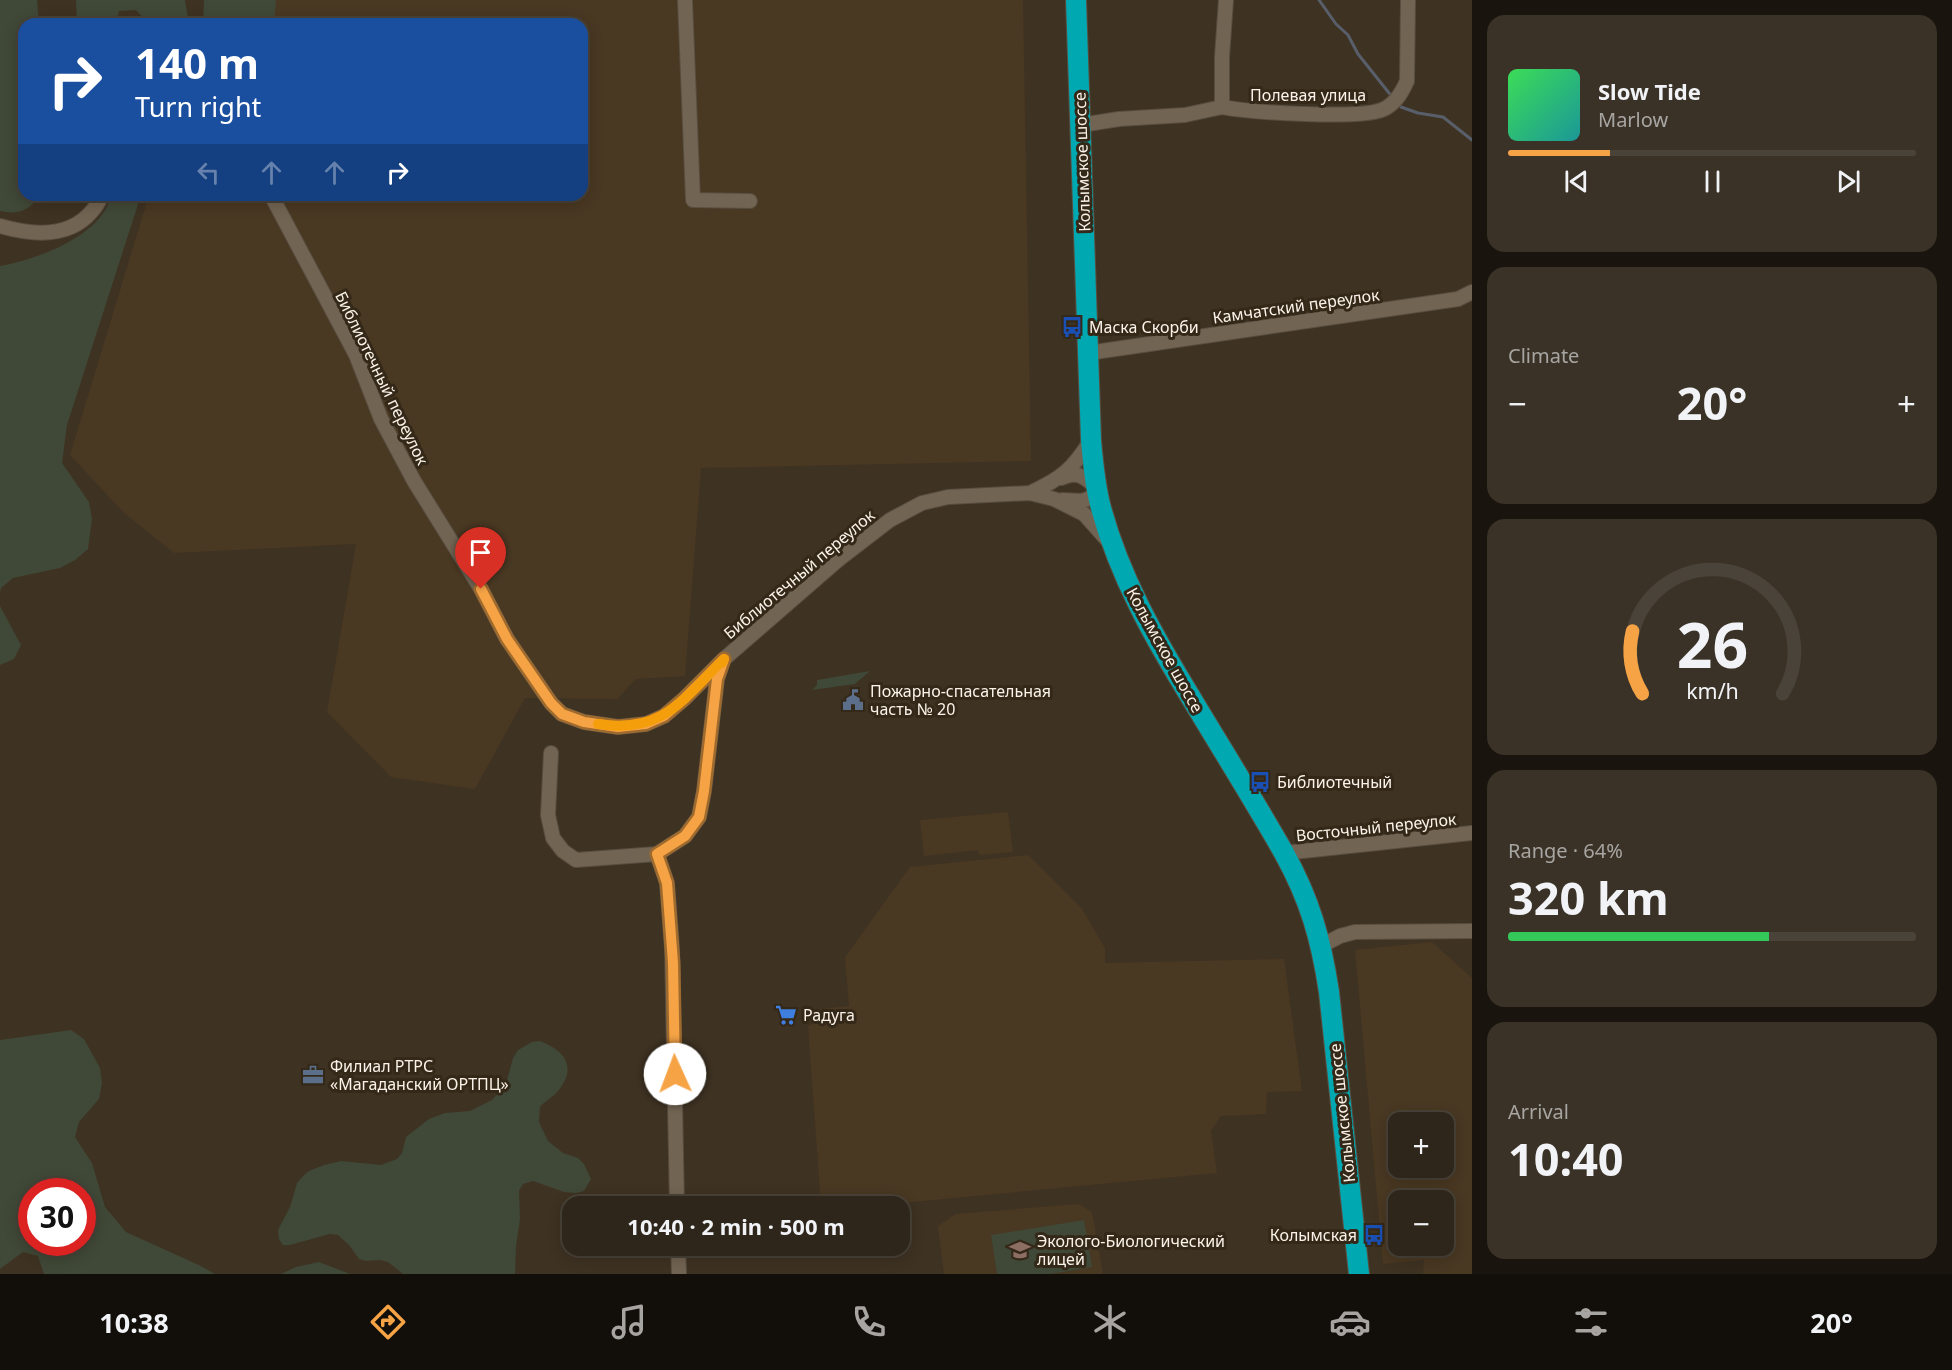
<!DOCTYPE html>
<html lang="en">
<head>
<meta charset="utf-8">
<style>
	body { margin:0; font-family:"Noto Sans",sans-serif; background:#3a3227; color:#f1f3f6; height:100vh; display:flex; flex-direction:column; font-size:22px; white-space:nowrap }
	* { box-sizing:border-box; margin:0 }
	p { font-size:20px; color:#a7a5a2 }
	.icon { flex:none; width:33px; height:33px; fill:none; stroke:currentColor; stroke-width:2; stroke-linecap:round; stroke-linejoin:round }
	.map { position:relative; flex:1; overflow:hidden }
	.panel { display:flex; flex-direction:column; gap:15px; padding:15px; background:#19150e; width:480px }
	.panel>* { flex:none }
	.top-card { position:absolute; left:18px; top:18px; width:570px; height:183px; border-radius:18px; box-shadow:0 3px 15px #0003,0 0 0 2px #494339; background:#1a4fa0; color:#fff; overflow:hidden }
	.fabs { position:absolute; left:1388px; top:1112px; display:grid; gap:12px }
	.fabs a { display:grid; place-items:center; width:66px; height:66px; border-radius:12px; background:#2e261a; box-shadow:0 3px 15px #0003,0 0 0 2px #494339; font-size:30px }
	.speed { position:absolute; left:18px; top:1178px; display:flex; gap:12px; font-size:30px; font-weight:700; text-align:center }
	.speed>* { display:grid; place-content:center; width:78px; height:78px; border-radius:50%; background:#2e261a; box-shadow:0 3px 15px #0003,0 0 0 2px #494339; line-height:1 }
	.speed .limit { border:9px solid #d22; background:#fff; color:#111 }
	.pin { position:absolute; display:grid; place-items:center; width:51px; height:51px; color:#fff; margin:-62px -26px; border-radius:50% 50% 50% 0; rotate:-45deg; box-shadow:0 0 6px #0007 }
	.pin .icon { rotate:45deg }
	.me { position:absolute; width:66px; margin:-33px; rotate:358deg; stroke-linejoin:round; filter:drop-shadow(0 0 4px #0008) }
	.turn { display:flex; align-items:center; gap:21px; height:126px; padding:0 18px; font-size:27px }
	.turn .icon { width:78px; height:78px; stroke-width:2.5 }
	.turn b { display:block; font-size:42px; line-height:51px }
	.lanes { display:flex; align-items:center; height:57px; padding:0 18px; background:#0003; justify-content:center; gap:30px; direction:ltr }
	.lanes .off { opacity:.35 }
	.big { font-size:45px; font-weight:700; line-height:1.1 }
	.panel .card { flex:1; display:flex; flex-direction:column; justify-content:center; gap:9px; min-width:0; padding:0 21px; border-radius:18px; background:#3a3227 }
	.panel .dial { align-items:center; gap:0 }
	.dial svg { height:156px; overflow:visible; fill:none; stroke:#494339; stroke-width:7; stroke-linecap:round; text-anchor:middle }
	.dial text { fill:#f1f3f6; stroke:none }
	.song { display:flex; align-items:center; gap:18px }
	.cover { width:72px; height:72px; border-radius:9px; background:linear-gradient(135deg,hsl(130 70% 55%),hsl(180 70% 35%)) }
	.played { height:6px; border-radius:3px; background:linear-gradient(90deg,#f5a345 25%,#494339 25%) }
	.keys { display:flex; justify-content:space-around; direction:ltr }
	.heat { display:flex; justify-content:space-between; align-items:center; font-size:33px; direction:ltr }
	.charge { height:9px; border-radius:4px; background:linear-gradient(90deg,#34c759 64%,#494339 0) }
	.trip { position:absolute; left:562px; top:1196px; width:348px; height:60px; border-radius:18px; background:#2e261a; box-shadow:0 3px 15px #0003,0 0 0 2px #494339; font-weight:700; line-height:60px; text-align:center }
	.menu { display:flex; height:96px; justify-content:space-around; align-items:center; background:#120f0a; color:#a7a5a2 }
	.menu .icon { width:42px; height:42px }
	.menu .current { color:#f5a345 }
	.menu b { font-size:27px; color:#f1f3f6 }
	main { display:flex; flex:1; min-height:0 }
	.map>svg:first-child { display:block }
</style>
</head>
<body>
<main>
<div class="map">
<svg width="1472" height="1274" viewBox="0 0 1472 1274">
	<rect width="100%" height="100%" fill="#3e3222"/>
	<path fill="#493822" fill-rule="evenodd" d="M 231,0 L 1023,0 L 1031,461 L 701,468 L 685,676 L 636,679 L 617,699 L 525,698 L 475,789 L 391,777 L 327,712 L 356,544 L 174,553 L 124,513 L 70,455 L 149,195 L 582,195 L 582,24 L 232,24 Z
		M 1008,812 L 1013,852 L 979,855 L 978,850 L 924,856 L 920,820 Z
		M 1028,855 L 1083,910 L 1105,948 L 1105,963 L 1284,959 L 1302,1091 L 1267,1092 L 1266,1114 L 1221,1116 L 1211,1131 L 1217,1173 L 870,1206 L 821,1206 L 808,1026 L 812,1024 L 811,1010 L 849,1006 L 845,957 L 910,867 Z
		M 1432,942 L 1472,978 L 1472,1274 L 1423,1274 L 1424,1260 L 1383,1264 L 1355,950 ZM 1398,1122 L 1443,1122 L 1443,1167 L 1398,1167 ZM 1398,1200 L 1443,1200 L 1443,1245 L 1398,1245 Z
		M 1079,1204 L 1092,1212 L 1103,1274 L 944,1274 L 938,1226 L 956,1214 Z"/>
	<path fill="#404837" fill-rule="evenodd" d="M 0,0 L 37,0 L 39,24 L 24,24 L 24,195 L 39,195 C 30,211 18,215 0,211 Z
		M 76,0 L 185,0 L 189,24 L 147,24 L 146,21 L 136,10 L 119,11 L 116,24 L 77,24 Z
		M 204,0 L 276,0 L 274,24 L 203,24 Z
		M 112,195 L 141,195 L 67,425 L 62,463 L 89,502 L 92,519 L 88,549 L 75,560 L 60,568 L 13,578 L 1,588 L 0,594 L 0,266 C 33,260 80,243 101,216 C 106,210 109,202 112,195 Z
		M 0,606 L 21,645 L 14,659 L 0,665 Z
		M 870,671 L 855,684 L 812,690 L 817,685 L 817,680 Z
		M 71,1030 L 84,1039 L 100,1068 L 102,1083 L 99,1099 L 79,1122 L 75,1137 L 92,1163 L 105,1207 L 126,1232 L 201,1266 L 215,1274 L 44,1274 L 38,1256 L 23,1252 L 0,1269 L 0,1040 ZM 32,1191 L 82,1191 L 82,1242 L 32,1242 Z
		M 540,1041 C 564,1050 578,1067 558,1091 C 553,1097 545,1101 540,1107 L 539,1122 L 548,1141 L 563,1153 L 578,1158 L 584,1164 L 591,1179 L 584,1191 L 576,1193 L 564,1192 L 533,1181 L 523,1184 L 519,1191 L 520,1219 L 516,1246 L 515,1274 L 403,1274 L 388,1262 L 380,1260 L 366,1261 L 359,1259 L 349,1245 L 338,1235 L 330,1234 L 290,1245 L 283,1245 L 279,1239 L 278,1230 L 290,1207 L 297,1183 L 303,1176 L 309,1171 L 324,1165 L 341,1161 L 381,1165 L 397,1159 L 402,1153 L 406,1137 L 429,1119 L 445,1113 L 470,1111 L 492,1100 L 506,1084 L 513,1058 L 518,1050 L 532,1042 Z
		M 1084,1220 L 1092,1267 L 1051,1274 L 997,1274 L 991,1235 Z
		M 319,1262 L 350,1274 L 281,1274 L 296,1267 Z"/>
	<g fill="none" stroke-linecap="round" stroke-linejoin="round">
		<path stroke="#595f6a" stroke-width="3" d="M 1319,0 L 1336,24 L 1348,35 L 1358,54 L 1393,98
			M 1401,107 L 1418,113 L 1443,117 L 1472,140"/>
		<defs>
			<path id="minor" d="M 685,0 L 693,200 L 750,201
				M 1222,107 C 1249,112 1362,120 1384,109 C 1396,103 1402,92 1407,81 L 1408,0
				M 1081,125 L 1119,119 L 1185,115 L 1222,107 L 1222,57 L 1226,0
				M 271,195 L 356,355 L 381,419 L 414,481 L 481,589 L 507,639 L 551,703 L 562,714 L 584,722 L 618,727 L 646,724 L 664,716 L 684,699 L 724,659 L 838,560 L 890,520 L 922,503 L 948,497 L 1030,493 L 1054,499 L 1084,514 L 1109,542
				M 0,226 C 31,235 69,239 92,211 C 96,206 100,202 101,195
				M 1088,353 L 1458,299 L 1472,292
				M 1061,478 C 1078,471 1083,476 1096,487
				M 1030,493 C 1062,478 1072,470 1091,440
				M 1062,500 L 1082,501 L 1098,495
				M 551,753 L 548,815 L 553,838 L 563,851 L 576,860 L 657,854 L 685,836 L 699,817 L 704,791 L 717,679 L 723,661
				M 1284,853 L 1472,833
				M 657,854 L 667,883 L 672,948 L 677,1206
				M 1321,946 L 1340,936 L 1355,932 L 1472,931
				M 678,1245 L 679,1274"/>
			<path id="highway" d="M 1076,0 L 1091,440 C 1093,463 1095,486 1101,508 C 1120,578 1155,639 1193,701 C 1223,751 1255,802 1284,853 C 1310,900 1321,939 1329,992 L 1359,1274"/>
		</defs>
		<use href="#minor" stroke="#584e40" stroke-width="16"/>
		<use href="#highway" stroke="#584e40" stroke-width="22"/>
		<use href="#minor" stroke="#726452" stroke-width="14"/>
		<use href="#highway" stroke="#00a8b2" stroke-width="20"/>
	</g>
	<g fill="none" stroke-linecap="round" stroke-linejoin="round">
		<defs>
			<path id="route" d="M 481,589 L 507,639 L 551,703 L 562,714 L 584,722 L 618,727 L 646,724 L 664,716 L 684,699 L 724,659 L 717,679 L 704,791 L 699,817 L 685,836 L 657,854 L 667,883 L 673,963 L 675,1074"/>
		</defs>
		<use href="#route" stroke="#9f6a2d" stroke-width="15"/>
		<use href="#route" stroke="#f5a345" stroke-width="10"/>
		<path stroke="#f59e0b" stroke-width="10" d="M 598,724 C 663,734 682,700 724,659 L 722,663"/>
	</g>
	<defs>
		<symbol id="bus-bare" viewBox="-9 -9 18 18"><path d="M-5-6H5V4H4V6H2V4H-2V6H-4V4H-5ZM-3.5-4V0h7V-4ZM-3.5 1.2v1.5H-2V1.2ZM2 1.2v1.5H3.5V1.2Z" fill="#1a4fb4" stroke="#342818" stroke-width="2.5" paint-order="stroke"/></symbol>
		<symbol id="civic-bare" viewBox="-9 -9 18 18"><path d="M-.6-6.5H3V-4.5H.6V-3L4-1V1h2V6H-6V1h2V-1L-.6-3ZM-1.2 2.5V6h2.4V2.5Z" fill="#5c6f8a" stroke="#342818" stroke-width="2.5" paint-order="stroke"/></symbol>
		<symbol id="supermarket-bare" viewBox="-9 -9 18 18"><path d="M-6-5.5h2.5l.6 2H6L4.5 2H-2.5L-4.4-4H-6ZM-1.5 3.2a1.3 1.3 0 1 0 .1 0ZM3 3.2a1.3 1.3 0 1 0 .1 0Z" fill="#3f7fe0" stroke="#342818" stroke-width="2.5" paint-order="stroke"/></symbol>
		<symbol id="office-bare" viewBox="-9 -9 18 18"><path d="M-6-3h4V-5.5h4V-3h4V5H-6ZM-1-4.5V-3h2v-1.5ZM-6 0V1H6V0Z" fill="#5c6f8a" stroke="#342818" stroke-width="2.5" paint-order="stroke"/></symbol>
		<symbol id="school-bare" viewBox="-9 -9 18 18"><path d="M0-5L7-2L0 1L-7-2ZM-4 1L0 2.5L4 1V4Q0 6-4 4Z" fill="#8d6e63" stroke="#342818" stroke-width="2.5" paint-order="stroke"/></symbol>
	</defs>
	<g fill-rule="evenodd">
		<use href="#bus-bare" x="1057" y="312" width="30" height="30"/>
		<use href="#civic-bare" x="838" y="685" width="30" height="30"/>
		<use href="#bus-bare" x="1245" y="767" width="30" height="30"/>
		<use href="#supermarket-bare" x="771" y="1000" width="30" height="30"/>
		<use href="#office-bare" x="298" y="1060" width="30" height="30"/>
		<use href="#bus-bare" x="1359" y="1220" width="30" height="30"/>
		<use href="#school-bare" x="1005" y="1235" width="30" height="30"/>
	</g>
	<g text-anchor="middle" stroke-width="6" stroke-linejoin="round" paint-order="stroke">
		<g font-size="16" fill="#fbf3e9" stroke="#342818">
			<text x="1308" y="101">Полевая улица</text>
			<text transform="translate(1082 162) rotate(-92)" y="6">Колымское шоссе</text>
			<text transform="translate(1296 306) rotate(-8)" y="6">Камчатский переулок</text>
			<text transform="translate(382 378) rotate(64)" y="6">Библиотечный переулок</text>
			<text transform="translate(799 574) rotate(-40)" y="6">Библиотечный переулок</text>
			<text transform="translate(1165 650) rotate(61)" y="6">Колымское шоссе</text>
			<text transform="translate(1376 827) rotate(-6)" y="6">Восточный переулок</text>
			<text transform="translate(1342 1113) rotate(-96)" y="6">Колымское шоссе</text>
		</g>
		<g font-size="16" fill="#fbf3e9" stroke="#342818" text-anchor="start">
			<text x="1089" y="333">Маска Скорби</text>
			<text x="870" y="697">Пожарно-спасательная<tspan x="870" dy="18">часть № 20</tspan></text>
			<text x="1277" y="788">Библиотечный</text>
			<text x="803" y="1021">Радуга</text>
			<text x="330" y="1072">Филиал РТРС<tspan x="330" dy="18">«Магаданский ОРТПЦ»</tspan></text>
			<text x="1357" y="1241" text-anchor="end">Колымская</text>
			<text x="1037" y="1247">Эколого-Биологический<tspan x="1037" dy="18">лицей</tspan></text>
		</g>
	</g>
</svg>
<div class="fabs">
<a>+</a>
<a>−</a>
</div>
<div class="speed"><div class="limit">30</div></div>
<div class="pin" style="left:481px;top:589px;background:#d93025"><svg class="icon" aria-label="arrive" viewBox="0 0 24 24"><path d="M6 21V4h12l-3 4 3 4H6"/></svg></div>
<svg class="me" style="left:675px;top:1074px" viewBox="-20 -20 40 40"><circle r="19" fill="#fff"/><path d="M0-13L10 11 0 6-10 11z" fill="#f5a345"/></svg>
<div class="trip">10:40 · 2 min · 500 m</div>
<div class="top-card">
<div class="turn"><svg class="icon" aria-label="right" viewBox="0 0 24 24"><path d="M7 20v-9h11M14 6l5 5-5 5"/></svg><div><b>140 m</b>Turn right</div></div>
<div class="lanes"><svg class="icon off" aria-label="left" viewBox="0 0 24 24"><path d="M17 20v-9H6M10 6l-5 5 5 5"/></svg><svg class="icon off" aria-label="ahead" viewBox="0 0 24 24"><path d="M12 20V5M6 11l6-6 6 6"/></svg><svg class="icon off" aria-label="ahead" viewBox="0 0 24 24"><path d="M12 20V5M6 11l6-6 6 6"/></svg><svg class="icon" aria-label="right" viewBox="0 0 24 24"><path d="M7 20v-9h11M14 6l5 5-5 5"/></svg></div>
</div>
</div>
<section class="panel">
<div class="card">
<div class="song"><i class="cover"></i><div><b>Slow Tide</b><p>Marlow</p></div></div>
<div class="played"></div>
<div class="keys"><svg class="icon" aria-label="previous" viewBox="0 0 24 24"><path d="M18 5L8 12l10 7zM5 5v14"/></svg><svg class="icon" aria-label="pause" viewBox="0 0 24 24"><path d="M8 5v14M16 5v14"/></svg><svg class="icon" aria-label="next" viewBox="0 0 24 24"><path d="M6 5l10 7-10 7zM19 5v14"/></svg></div>
</div>
<div class="card"><p>Climate</p>
<div class="heat"><a>−</a><b class="big">20°</b><a>+</a></div>
</div>
<div class="card dial"><svg viewBox="0 0 100 80">
<path d="M14 69A42 42 0 1 1 86 69"/>
<path d="M14 69A42 42 0 0 1 9 37" stroke="#f5a345"/>
<text x="50" y="56" font-size="32" font-weight="700">26</text>
<text x="50" y="72" font-size="11">km/h</text>
</svg></div>
<div class="card"><p>Range · 64%</p><b class="big">320 km</b><div class="charge"></div></div>
<div class="card"><p>Arrival</p><b class="big">10:40</b></div>
</section>
</main>
<nav class="menu">
<b>10:38</b>
<svg class="icon current" aria-label="directions" viewBox="0 0 24 24"><path d="M12 3l9 9-9 9-9-9zM9 14v-3h6M13 9l2 2-2 2"/></svg>
<svg class="icon" aria-label="music" viewBox="0 0 24 24"><path d="M9 18V5l10-2v13"/><circle cx="6" cy="18" r="3"/><circle cx="16" cy="16" r="3"/></svg>
<svg class="icon" aria-label="phone" viewBox="0 0 24 24"><path d="M5 4h4l2 5-3 2q2 4 5 5l2-3 5 2v4C11 20 4 13 5 4z"/></svg>
<svg class="icon" aria-label="climate" viewBox="0 0 24 24"><path d="M12 3v18M4 7l16 10M4 17L20 7"/></svg>
<svg class="icon" aria-label="car" viewBox="0 0 24 24"><path d="M5 17H2v-5l4-1 3-4h7l3 4 3 1v5h-3M9 17h6M6 11h13"/><circle cx="7" cy="17" r="2"/><circle cx="17" cy="17" r="2"/></svg>
<svg class="icon" aria-label="filters" viewBox="0 0 24 24"><path d="M4 7h16M4 17h16"/><circle cx="9" cy="7" r="2"/><circle cx="15" cy="17" r="2"/></svg>
<b>20°</b>
</nav>
</body>
</html>
